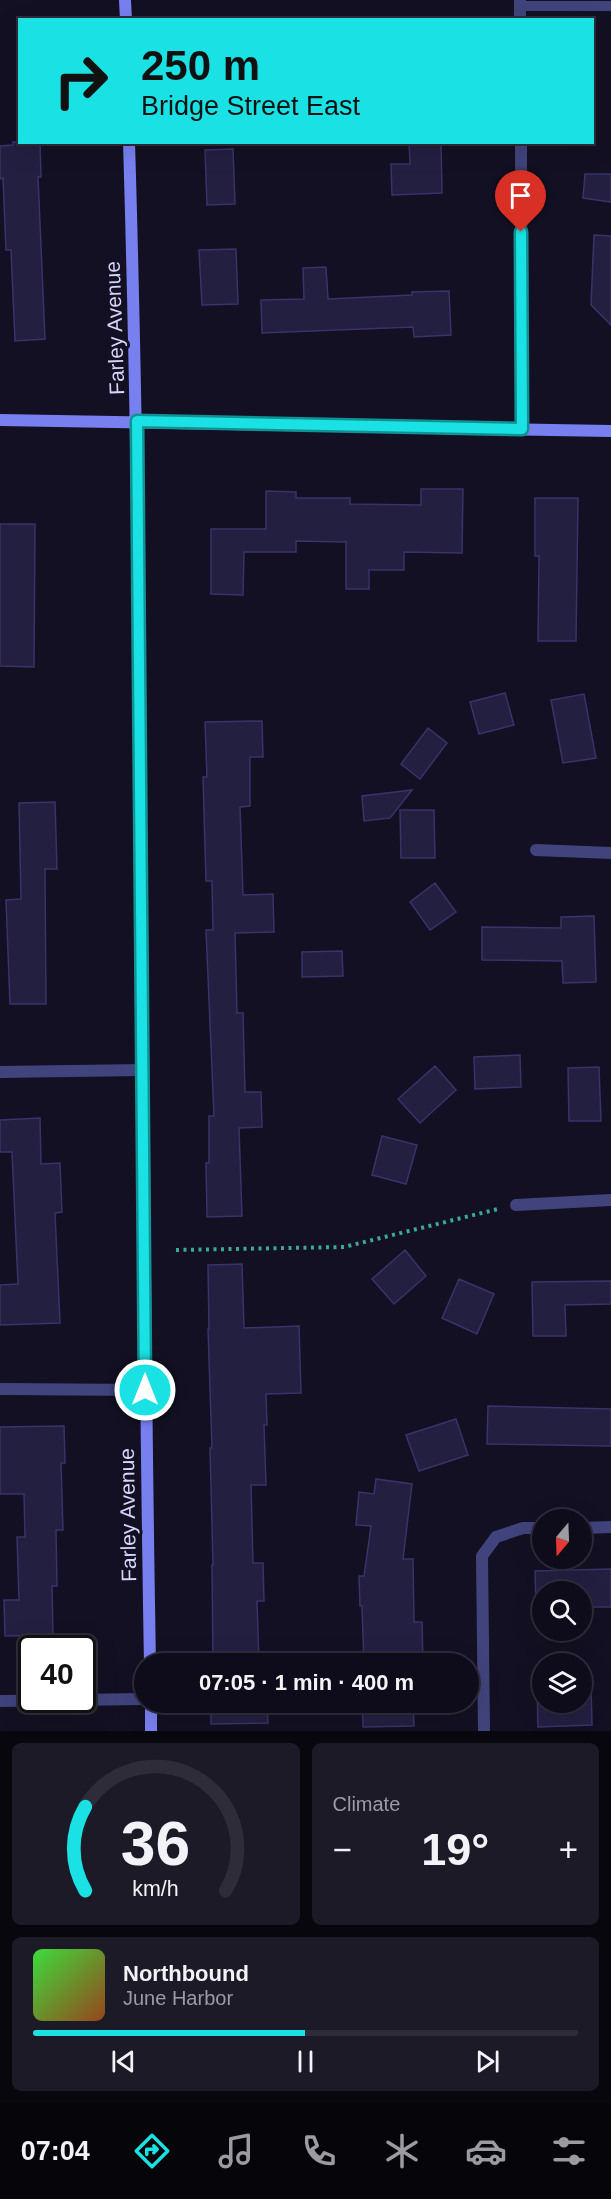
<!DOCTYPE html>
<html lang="en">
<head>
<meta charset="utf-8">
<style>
	body { margin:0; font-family:Arial,sans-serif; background:#1c1a27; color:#f1f3f6; height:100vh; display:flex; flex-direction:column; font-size:22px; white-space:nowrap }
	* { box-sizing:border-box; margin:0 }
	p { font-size:20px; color:#9b9ba2 }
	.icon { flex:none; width:33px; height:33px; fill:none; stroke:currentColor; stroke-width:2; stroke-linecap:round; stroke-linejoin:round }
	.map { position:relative; height:1731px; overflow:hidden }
	.drawer { display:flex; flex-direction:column; gap:12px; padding:12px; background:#08070e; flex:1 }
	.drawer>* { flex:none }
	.hud { position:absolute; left:18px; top:18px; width:576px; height:126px; border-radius:0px; box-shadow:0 6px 24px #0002,0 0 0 2px #2e2c39; background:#1ae1e3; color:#111; overflow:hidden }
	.needle { width:39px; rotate:199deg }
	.controls { position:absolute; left:532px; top:1509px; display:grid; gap:12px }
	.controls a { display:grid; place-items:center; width:60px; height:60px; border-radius:50%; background:#0e0c1a; box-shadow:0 6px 24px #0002,0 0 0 2px #2e2c39; font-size:30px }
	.speed { position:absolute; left:18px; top:1635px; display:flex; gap:12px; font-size:30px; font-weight:700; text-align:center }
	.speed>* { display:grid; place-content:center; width:78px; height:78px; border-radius:50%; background:#0e0c1a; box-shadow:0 6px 24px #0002,0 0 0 2px #2e2c39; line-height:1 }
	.speed .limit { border:3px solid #111; border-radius:9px; background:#fff; color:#111 }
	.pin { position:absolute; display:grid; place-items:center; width:51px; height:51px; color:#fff; margin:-62px -26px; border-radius:50% 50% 50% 0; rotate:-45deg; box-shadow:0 0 6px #0007 }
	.pin .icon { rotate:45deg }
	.me { position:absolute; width:66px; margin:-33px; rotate:0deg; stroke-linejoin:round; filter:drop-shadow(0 0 4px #0008) }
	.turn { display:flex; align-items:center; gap:21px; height:126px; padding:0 24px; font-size:27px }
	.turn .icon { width:78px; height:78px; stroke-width:2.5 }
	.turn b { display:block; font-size:42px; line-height:51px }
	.big { font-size:45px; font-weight:700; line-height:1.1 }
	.drawer .widget { flex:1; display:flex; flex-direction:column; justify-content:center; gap:9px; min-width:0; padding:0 21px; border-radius:9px; background:#1c1a27 }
	.drawer .dial { align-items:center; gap:0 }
	.dial svg { height:156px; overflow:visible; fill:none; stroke:#2e2c39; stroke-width:7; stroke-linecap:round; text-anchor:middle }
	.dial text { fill:#f1f3f6; stroke:none }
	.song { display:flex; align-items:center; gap:18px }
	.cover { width:72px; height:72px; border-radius:9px; background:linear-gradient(135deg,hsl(120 70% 55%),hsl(20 70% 35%)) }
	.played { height:6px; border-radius:3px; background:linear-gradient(90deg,#1ae1e3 50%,#2e2c39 50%) }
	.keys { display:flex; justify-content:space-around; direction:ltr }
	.heat { display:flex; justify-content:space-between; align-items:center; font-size:33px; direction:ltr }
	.drawer .tiles { flex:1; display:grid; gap:12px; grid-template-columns:1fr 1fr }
	.widget:last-child { grid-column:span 2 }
	.trip { position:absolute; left:134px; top:1653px; width:345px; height:60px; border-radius:30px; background:#0e0c1a; box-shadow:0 6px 24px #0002,0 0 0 2px #2e2c39; font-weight:700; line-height:60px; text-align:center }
	.dock { display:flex; height:96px; justify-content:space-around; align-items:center; background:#06050a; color:#9b9ba2 }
	.dock .icon { width:42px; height:42px }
	.dock .active { color:#1ae1e3 }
	.dock b { font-size:27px; color:#f1f3f6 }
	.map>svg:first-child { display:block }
</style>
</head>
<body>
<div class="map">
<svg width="611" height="1731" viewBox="0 0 611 1731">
	<rect width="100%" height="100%" fill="#121022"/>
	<path fill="#221f41" stroke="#39336a" stroke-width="1.5" d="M 13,142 L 40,142 L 41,177 L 38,177 L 45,339 L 15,341 L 11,250 L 6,250 L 3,178 L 0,179 L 0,146 L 13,145 Z
		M 409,142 L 441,142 L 442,193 L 392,195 L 391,164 L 410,164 Z
		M 233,149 L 235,204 L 207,205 L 205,150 Z
		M 585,174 L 611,174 L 611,202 L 583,198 Z
		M 594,235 L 611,236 L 611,325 L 591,305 Z
		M 236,249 L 238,304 L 202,305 L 199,250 Z
		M 326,267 L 328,299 L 412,295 L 412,292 L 449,291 L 451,335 L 414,337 L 413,327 L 262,333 L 261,300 L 304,299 L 303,268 Z
		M 421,489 L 463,489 L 462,553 L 404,552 L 404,570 L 369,570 L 369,589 L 346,589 L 346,542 L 296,541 L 296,552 L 244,552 L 243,595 L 211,594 L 211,529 L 266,529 L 266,491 L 296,492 L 296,498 L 350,498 L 350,504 L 421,505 Z
		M 535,498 L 578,498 L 576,641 L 538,641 L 539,556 L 535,556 Z
		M 0,524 L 35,524 L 34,667 L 0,666 Z
		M 505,693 L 514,725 L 479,734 L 470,702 Z
		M 584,694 L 596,758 L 563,763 L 551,700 Z
		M 262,721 L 263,757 L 250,757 L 250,806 L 240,807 L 243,895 L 273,894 L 274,932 L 235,933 L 237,1013 L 243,1013 L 245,1092 L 261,1092 L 262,1127 L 239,1128 L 242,1216 L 207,1217 L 206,1163 L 209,1163 L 209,1116 L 214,1116 L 206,930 L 213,930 L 212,881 L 206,881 L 203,777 L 207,777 L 205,722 Z
		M 428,728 L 447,743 L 420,779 L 401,764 Z
		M 412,790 L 390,818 L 364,821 L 362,796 Z
		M 55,802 L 57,869 L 45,869 L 46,1004 L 10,1004 L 6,900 L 21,899 L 19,803 Z
		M 400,810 L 434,810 L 435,858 L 401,858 Z
		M 435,883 L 456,912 L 430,930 L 410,902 Z
		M 594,916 L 596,982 L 563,983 L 562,961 L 482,960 L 482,927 L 561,928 L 561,917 Z
		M 342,951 L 343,976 L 302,977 L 302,952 Z
		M 520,1055 L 521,1087 L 475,1089 L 474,1057 Z
		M 435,1066 L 456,1090 L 420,1123 L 398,1099 Z
		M 599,1067 L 601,1121 L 569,1121 L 568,1068 Z
		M 40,1118 L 41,1164 L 60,1163 L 62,1212 L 55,1213 L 60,1323 L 0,1325 L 0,1285 L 18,1284 L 12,1152 L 0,1152 L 0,1120 Z
		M 382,1136 L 417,1145 L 406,1184 L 372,1175 Z
		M 405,1250 L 426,1276 L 394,1304 L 372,1279 Z
		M 242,1264 L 244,1328 L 299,1326 L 301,1393 L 266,1394 L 267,1425 L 264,1425 L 266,1485 L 251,1485 L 253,1563 L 263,1563 L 264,1601 L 257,1601 L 259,1662 L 213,1663 L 212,1565 L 213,1565 L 210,1448 L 212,1448 L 208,1329 L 209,1329 L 208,1265 Z
		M 459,1279 L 494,1294 L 477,1334 L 442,1318 Z
		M 611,1281 L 611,1304 L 565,1305 L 566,1336 L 533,1336 L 532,1282 Z
		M 488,1406 L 611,1409 L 611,1446 L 487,1444 Z
		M 456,1419 L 468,1455 L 419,1471 L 406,1435 Z
		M 64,1426 L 65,1463 L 61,1463 L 63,1530 L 56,1530 L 57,1586 L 52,1586 L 53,1635 L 5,1636 L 4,1600 L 19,1600 L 17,1537 L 25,1537 L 24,1494 L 0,1494 L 0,1427 Z
		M 376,1479 L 412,1484 L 403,1559 L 413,1559 L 414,1622 L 422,1622 L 423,1663 L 364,1664 L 362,1606 L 360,1606 L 359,1576 L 364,1576 L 371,1526 L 356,1525 L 359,1492 L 374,1494 Z
		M 611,1569 L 611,1607 L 582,1607 L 582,1592 L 543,1592 L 543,1608 L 536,1608 L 535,1571 Z
		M 582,1686 L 591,1686 L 592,1725 L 538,1727 L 537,1687 L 543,1687 L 543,1702 L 582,1702 Z
		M 211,1702 L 267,1702 L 268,1723 L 211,1724 Z
		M 362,1702 L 413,1702 L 414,1726 L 363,1727 Z"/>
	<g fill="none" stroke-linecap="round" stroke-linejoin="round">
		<path stroke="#3ca898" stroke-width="4" stroke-dasharray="3 4.5" stroke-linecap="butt" d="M 176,1250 L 344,1247 L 498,1209"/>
		<path stroke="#41447c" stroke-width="10" d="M 520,6 L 611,6"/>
		<path stroke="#41447c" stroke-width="12" d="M 520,0 L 520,20
			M 521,142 L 522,429
			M 536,850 L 611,853
			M 0,1072 L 143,1070
			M 516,1205 L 611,1200
			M 0,1389 L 145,1390
			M 582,1528 L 611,1527
			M 0,1701 L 144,1699
			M 484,1731 L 482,1556 L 496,1537 L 523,1528 L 543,1528"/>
		<path stroke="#7880f0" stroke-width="12" d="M 125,0 L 126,20
			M 129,142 C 144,649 141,1157 150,1664
			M 0,420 L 611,431
			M 151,1702 L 151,1731"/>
	</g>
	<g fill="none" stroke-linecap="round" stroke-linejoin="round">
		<defs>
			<path id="route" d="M 145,1390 L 137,421 L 522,429 L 521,232"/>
		</defs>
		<use href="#route" stroke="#119294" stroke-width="15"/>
		<use href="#route" stroke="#1ae1e3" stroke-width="10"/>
	</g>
	<g text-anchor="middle" stroke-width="6" stroke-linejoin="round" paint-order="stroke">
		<g font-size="21" fill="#d7d6fa" stroke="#121022">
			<text transform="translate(115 328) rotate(-92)" y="7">Farley Avenue</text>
			<text transform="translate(128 1515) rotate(-91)" y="7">Farley Avenue</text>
		</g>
	</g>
</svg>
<div class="controls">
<a><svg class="needle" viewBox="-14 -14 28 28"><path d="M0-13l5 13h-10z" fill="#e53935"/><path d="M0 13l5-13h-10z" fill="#9b9ba2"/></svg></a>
<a><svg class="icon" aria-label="search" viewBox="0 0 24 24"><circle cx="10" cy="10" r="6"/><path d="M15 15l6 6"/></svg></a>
<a><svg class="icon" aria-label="layers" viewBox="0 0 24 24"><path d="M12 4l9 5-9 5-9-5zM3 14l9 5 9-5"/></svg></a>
</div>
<div class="speed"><div class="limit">40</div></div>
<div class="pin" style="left:521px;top:232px;background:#d93025"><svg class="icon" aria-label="arrive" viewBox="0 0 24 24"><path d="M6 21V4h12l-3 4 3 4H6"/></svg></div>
<svg class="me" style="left:145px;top:1390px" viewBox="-20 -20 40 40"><circle r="17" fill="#1ae1e3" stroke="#fff" stroke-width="3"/><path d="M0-11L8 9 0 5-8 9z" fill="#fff"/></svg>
<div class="trip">07:05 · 1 min · 400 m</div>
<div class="hud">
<div class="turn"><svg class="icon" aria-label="right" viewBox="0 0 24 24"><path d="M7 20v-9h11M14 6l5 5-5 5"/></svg><div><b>250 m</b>Bridge Street East</div></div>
</div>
</div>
<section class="drawer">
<div class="tiles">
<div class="widget dial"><svg viewBox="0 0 100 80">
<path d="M14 69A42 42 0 1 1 86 69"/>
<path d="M14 69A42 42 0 0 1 14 26" stroke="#1ae1e3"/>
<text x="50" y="56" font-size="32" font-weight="700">36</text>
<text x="50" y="72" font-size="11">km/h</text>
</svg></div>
<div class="widget"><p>Climate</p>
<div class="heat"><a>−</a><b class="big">19°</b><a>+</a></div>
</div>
<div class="widget">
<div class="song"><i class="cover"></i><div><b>Northbound</b><p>June Harbor</p></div></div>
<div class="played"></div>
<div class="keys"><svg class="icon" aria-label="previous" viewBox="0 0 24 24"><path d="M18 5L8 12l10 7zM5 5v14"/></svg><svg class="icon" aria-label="pause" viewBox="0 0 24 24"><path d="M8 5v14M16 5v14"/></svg><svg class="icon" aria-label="next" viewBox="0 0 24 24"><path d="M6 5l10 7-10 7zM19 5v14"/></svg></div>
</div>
</div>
</section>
<nav class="dock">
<b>07:04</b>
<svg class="icon active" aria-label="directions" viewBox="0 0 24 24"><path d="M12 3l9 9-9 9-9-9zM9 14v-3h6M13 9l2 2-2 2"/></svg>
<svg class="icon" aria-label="music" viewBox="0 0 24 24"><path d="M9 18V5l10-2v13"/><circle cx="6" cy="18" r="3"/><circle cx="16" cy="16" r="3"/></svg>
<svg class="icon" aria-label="phone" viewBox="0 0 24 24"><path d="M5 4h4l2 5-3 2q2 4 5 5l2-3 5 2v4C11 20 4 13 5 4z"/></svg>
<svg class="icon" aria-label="climate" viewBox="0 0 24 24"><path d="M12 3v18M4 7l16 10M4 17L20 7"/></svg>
<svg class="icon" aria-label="car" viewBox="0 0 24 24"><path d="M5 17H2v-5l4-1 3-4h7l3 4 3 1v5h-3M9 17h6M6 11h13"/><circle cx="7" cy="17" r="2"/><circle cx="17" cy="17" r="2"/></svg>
<svg class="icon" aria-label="filters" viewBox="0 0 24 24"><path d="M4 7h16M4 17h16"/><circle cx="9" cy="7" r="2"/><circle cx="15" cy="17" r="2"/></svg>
</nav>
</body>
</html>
